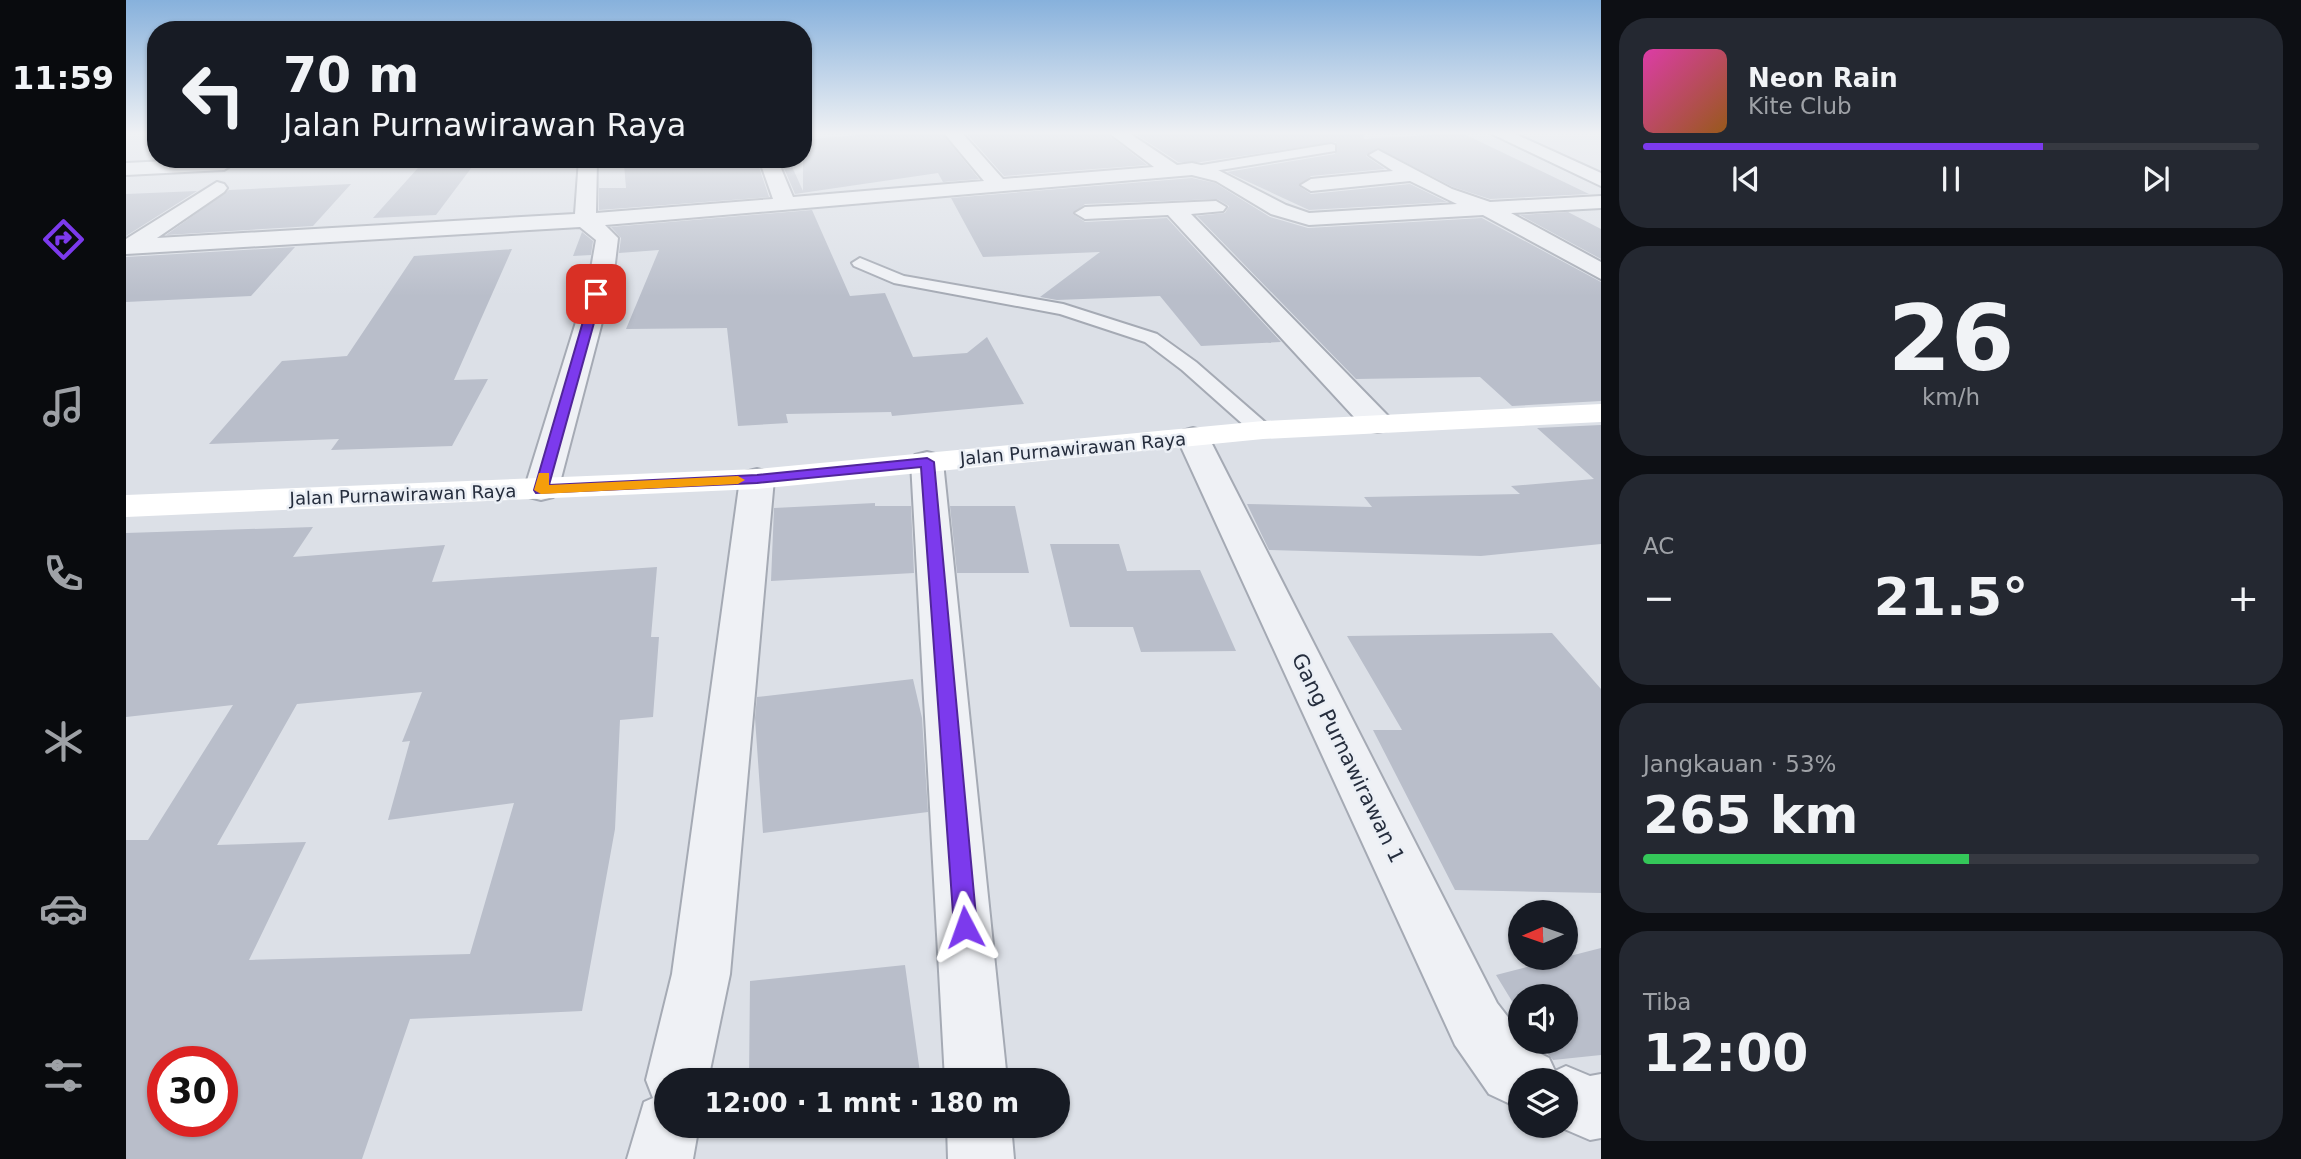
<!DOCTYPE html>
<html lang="id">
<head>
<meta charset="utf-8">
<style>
	body { margin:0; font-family:"DejaVu Sans",sans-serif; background:#242831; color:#f1f3f6; height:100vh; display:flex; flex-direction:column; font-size:26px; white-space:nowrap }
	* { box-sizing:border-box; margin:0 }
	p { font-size:23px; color:#9ea1a6 }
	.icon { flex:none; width:38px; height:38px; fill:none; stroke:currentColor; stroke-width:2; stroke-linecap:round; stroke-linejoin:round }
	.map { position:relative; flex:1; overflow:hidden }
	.side { display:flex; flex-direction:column; gap:18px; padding:18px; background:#0d0f14; width:700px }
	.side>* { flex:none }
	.banner { position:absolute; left:21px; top:21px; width:665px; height:147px; border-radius:28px; box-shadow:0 2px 5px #0004; background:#171b24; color:#f1f3f6; overflow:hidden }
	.needle { width:46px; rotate:268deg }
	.controls { position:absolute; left:1382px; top:900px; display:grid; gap:14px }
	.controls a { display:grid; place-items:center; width:70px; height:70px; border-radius:50%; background:#171b24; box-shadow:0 2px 5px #0004; font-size:35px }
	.speed { position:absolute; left:21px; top:1046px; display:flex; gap:14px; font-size:35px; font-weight:700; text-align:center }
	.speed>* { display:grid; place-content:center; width:91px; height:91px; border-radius:50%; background:#171b24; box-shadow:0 2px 5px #0004; line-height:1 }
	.speed .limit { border:10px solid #d22; background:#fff; color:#111 }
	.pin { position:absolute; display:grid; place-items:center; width:60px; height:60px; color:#fff; margin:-30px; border-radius:14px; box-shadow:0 4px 10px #0006 }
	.me { position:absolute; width:77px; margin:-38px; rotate:356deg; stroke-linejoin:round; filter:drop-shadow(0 0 5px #0008) }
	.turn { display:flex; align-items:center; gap:24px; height:147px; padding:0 21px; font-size:32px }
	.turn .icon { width:91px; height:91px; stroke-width:2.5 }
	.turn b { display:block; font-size:49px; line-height:60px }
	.big { font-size:52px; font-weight:700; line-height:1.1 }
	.side .tile { flex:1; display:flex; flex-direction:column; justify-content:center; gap:10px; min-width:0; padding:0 24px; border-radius:28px; background:#242831 }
	.side .dial { align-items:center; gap:0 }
	.dial b { font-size:91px; line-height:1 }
	.song { display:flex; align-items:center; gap:21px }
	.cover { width:84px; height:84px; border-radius:10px; background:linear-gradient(135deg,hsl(320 70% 55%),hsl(30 70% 35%)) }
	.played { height:7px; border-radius:4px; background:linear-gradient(90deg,#7c3aed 65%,#363941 65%) }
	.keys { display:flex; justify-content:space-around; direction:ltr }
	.heat { display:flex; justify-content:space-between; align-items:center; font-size:38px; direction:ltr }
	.charge { height:10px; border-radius:5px; background:linear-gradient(90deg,#34c759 53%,#363941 0) }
	.trip { position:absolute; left:528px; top:1068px; width:416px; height:70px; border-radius:35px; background:#171b24; box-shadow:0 2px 5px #0004; font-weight:700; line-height:70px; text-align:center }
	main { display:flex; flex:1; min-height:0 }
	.tabs { display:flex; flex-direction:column; width:126px; justify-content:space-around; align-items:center; background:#090b0e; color:#9ea1a6 }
	.tabs .icon { width:49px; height:49px }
	.tabs .selected { color:#7c3aed }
	.tabs b { font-size:32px; color:#f1f3f6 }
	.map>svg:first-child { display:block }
</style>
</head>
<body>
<main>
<nav class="tabs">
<b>11:59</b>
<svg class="icon selected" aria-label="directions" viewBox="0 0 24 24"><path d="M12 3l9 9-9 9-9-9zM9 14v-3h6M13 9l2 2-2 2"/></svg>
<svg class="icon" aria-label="music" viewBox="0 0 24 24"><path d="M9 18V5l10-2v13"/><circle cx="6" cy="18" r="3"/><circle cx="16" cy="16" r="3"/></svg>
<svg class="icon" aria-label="phone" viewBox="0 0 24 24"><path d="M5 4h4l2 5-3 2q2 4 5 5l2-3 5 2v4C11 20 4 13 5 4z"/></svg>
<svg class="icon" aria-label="climate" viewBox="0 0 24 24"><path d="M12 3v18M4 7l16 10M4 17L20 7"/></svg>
<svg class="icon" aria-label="car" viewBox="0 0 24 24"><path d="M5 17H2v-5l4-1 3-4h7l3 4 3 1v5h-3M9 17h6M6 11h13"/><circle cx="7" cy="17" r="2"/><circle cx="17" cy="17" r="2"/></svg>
<svg class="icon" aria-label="filters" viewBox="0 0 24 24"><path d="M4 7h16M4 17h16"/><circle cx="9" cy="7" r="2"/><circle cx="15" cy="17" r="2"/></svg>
</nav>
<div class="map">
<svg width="1475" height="1159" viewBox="0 0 1475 1159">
	<rect width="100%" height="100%" fill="#dce0e7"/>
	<path fill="#b9beca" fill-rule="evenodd" d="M 753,133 L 816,133 L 853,179 L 817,182 L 812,173 L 669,194 L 655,161 L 663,160 L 677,191 L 677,140 Z
		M 840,133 L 980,133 L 1021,165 L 878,176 Z
		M 1008,133 L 1237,133 L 1238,139 L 1336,133 L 1463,194 L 1364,199 L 1327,187 L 1251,148 L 1240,156 L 1259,169 L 1185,176 L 1173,186 L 1185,194 L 1284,184 L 1321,202 L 1183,210 L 1101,172 L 1209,154 L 1210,142 L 1075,162 L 1052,162 Z
		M 300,159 L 352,159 L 310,215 L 247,218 Z
		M 562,159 L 591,159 L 593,167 L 632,164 L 643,197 L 473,210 L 473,188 L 500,188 L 498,164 Z
		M 1066,178 L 1089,183 L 1144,217 L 1182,228 L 1356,218 L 1475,282 L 1475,401 L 1386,406 L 1354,377 L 1230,379 L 1071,216 L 1099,213 L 1103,206 L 1091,199 L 959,204 L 947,214 L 959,222 L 1041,218 L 1155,342 L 1075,346 L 1034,296 L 931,300 L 914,297 L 974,252 L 857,257 L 825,198 Z
		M 225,184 L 187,226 L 40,235 L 103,190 Z
		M 71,191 L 0,236 L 0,194 Z
		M 686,210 L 724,296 L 759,293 L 787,357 L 841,353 L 861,337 L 898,404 L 766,416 L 765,412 L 660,414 L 662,423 L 612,426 L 601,328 L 500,329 L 533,250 L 493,253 L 495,238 L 485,227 Z
		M 1442,212 L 1475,229 L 1475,259 L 1394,215 Z
		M 456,232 L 467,241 L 465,255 L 447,256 Z
		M 169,247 L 125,296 L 0,302 L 0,257 Z
		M 386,249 L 328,380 L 362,379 L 326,446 L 205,450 L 213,439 L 83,444 L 156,361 L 221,356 L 288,256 Z
		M 1475,425 L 1475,544 L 1355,556 L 1143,550 L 1121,504 L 1246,507 L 1238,497 L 1394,494 L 1385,486 L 1468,479 L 1411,428 Z
		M 749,503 L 749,506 L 785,506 L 788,573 L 645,581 L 648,508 Z
		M 824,506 L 889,506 L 903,573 L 831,573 Z
		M 187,527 L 167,557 L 319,545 L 306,582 L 531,567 L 525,637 L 533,637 L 527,717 L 494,720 L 489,829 L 456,1011 L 284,1019 L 236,1159 L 0,1159 L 0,840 L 22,840 L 107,705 L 0,717 L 0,533 ZM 296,692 L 276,742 L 284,741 L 262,820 L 388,803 L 344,954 L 123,960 L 180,842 L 91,845 L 171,704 ZM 37,1062 L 96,1062 L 96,1122 L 37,1122 Z
		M 924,544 L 993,544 L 1001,571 L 1074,570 L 1110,651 L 1015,652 L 1007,627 L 944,627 Z
		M 1426,633 L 1475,689 L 1475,893 L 1329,890 L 1247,730 L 1276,730 L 1221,636 Z
		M 787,679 L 796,718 L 802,812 L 637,833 L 629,718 L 631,697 Z
		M 1475,948 L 1475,1055 L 1427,1060 L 1411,1041 L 1440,1041 L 1440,996 L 1395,996 L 1395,1016 L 1370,975 Z
		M 779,965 L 795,1080 L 623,1080 L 624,981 Z
		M 623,1125 L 740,1125 L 623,1138 Z"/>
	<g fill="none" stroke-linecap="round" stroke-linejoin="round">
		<defs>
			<path id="lane" d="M 1205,144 L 1209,145 L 1209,151 L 1076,173 L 1070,169 L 1076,165 Z
				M 734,258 L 778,276 L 937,304 L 1031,334 L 1070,362 L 1148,430 L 1137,436 L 1129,435 L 1056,370 L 1019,342 L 934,314 L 768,283 L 728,266 L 726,263 Z"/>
			<path id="street" d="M 818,133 L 836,133 L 877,179 L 1028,167 L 983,133 L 1003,133 L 1051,165 L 1066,163 L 1088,168 L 1160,205 L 1183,213 L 1331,204 L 1284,181 L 1185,191 L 1175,185 L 1185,179 L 1267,171 L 1243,155 L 1252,150 L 1326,189 L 1364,202 L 1475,196 L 1475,208 L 1385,213 L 1475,262 L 1475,279 L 1357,215 L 1183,225 L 1145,214 L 1090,181 L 1066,175 L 479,225 L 492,238 L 487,280 L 432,490 L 427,497 L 415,500 L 403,497 L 398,490 L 463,280 L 470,240 L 454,227 L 0,254 L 0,239 L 91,182 L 98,184 L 101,188 L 98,192 L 31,238 L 449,214 L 453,159 L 471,159 L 470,213 L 647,199 L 633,159 L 651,159 L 667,197 L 858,181 Z
				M 1364,133 L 1387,133 L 1475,173 L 1475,186 Z
				M 82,159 L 101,159 L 107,164 L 98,170 L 0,175 L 0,163 Z
				M 1090,201 L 1100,207 L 1097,211 L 1065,214 L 1262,416 L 1266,423 L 1262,430 L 1251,432 L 1240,430 L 1042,215 L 959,219 L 949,213 L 959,207 Z
				M 1067,428 L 1078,431 L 1083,438 L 1371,1003 L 1395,1034 L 1395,1041 L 1400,1041 L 1407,1050 L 1423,1058 L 1429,1071 L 1440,1066 L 1464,1076 L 1475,1074 L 1475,1138 L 1464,1140 L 1429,1125 L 1440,1125 L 1440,1080 L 1395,1080 L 1395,1109 L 1363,1094 L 1329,1045 L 1051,438 L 1056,431 Z
				M 801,452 L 813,455 L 817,462 L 881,1080 L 819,1080 L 785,462 L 789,455 Z
				M 631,469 L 643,472 L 648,479 L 604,974 L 582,1080 L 541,1080 L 541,1125 L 573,1125 L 567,1159 L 501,1159 L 518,1102 L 527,1098 L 520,1080 L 546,974 L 614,479 L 619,472 Z
				M 821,1125 L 885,1125 L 888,1159 L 822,1159 Z"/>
		</defs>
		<use href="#lane" stroke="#a5aab4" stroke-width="4"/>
		<use href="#street" stroke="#a5aab4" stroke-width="4"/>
		<use href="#lane" fill="#eff1f5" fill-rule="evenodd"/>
		<use href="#street" fill="#eff1f5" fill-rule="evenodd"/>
		<path fill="#fff" fill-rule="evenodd" d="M 1475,404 L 1475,422 L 1137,439 L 631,489 L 0,517 L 0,495 L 631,469 L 1137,421 Z"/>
	</g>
	<linearGradient id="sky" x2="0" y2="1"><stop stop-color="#87b1dc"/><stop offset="0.45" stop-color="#eff1f4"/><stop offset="1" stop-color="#eff1f4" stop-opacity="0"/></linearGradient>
	<rect width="1475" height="296" fill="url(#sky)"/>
	<path fill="#7c3aed" stroke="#51269a" stroke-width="2" d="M 470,291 L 476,294 L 423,485 L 631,475 L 801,458 L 808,462 L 851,927 L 847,935 L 839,938 L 831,935 L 828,927 L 795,467 L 631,483 L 410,493 L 408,490 L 465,294 Z"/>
	<path fill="#f59e0b" d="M 413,473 L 423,473 L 423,485 L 612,476 L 619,480 L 612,484 L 415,494 L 408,490 Z"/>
	<g text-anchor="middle" stroke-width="5" stroke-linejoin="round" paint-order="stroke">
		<g font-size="18" fill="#252d3d" stroke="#ebeff5">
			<text transform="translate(947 449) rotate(-5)" y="6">Jalan Purnawirawan Raya</text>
			<text transform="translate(277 495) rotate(-2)" y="6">Jalan Purnawirawan Raya</text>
		</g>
		<g font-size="21" fill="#252d3d" stroke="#ebeff5">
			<text transform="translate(1222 758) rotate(64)" y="7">Gang Purnawirawan 1</text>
		</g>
	</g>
</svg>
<div class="controls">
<a><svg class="needle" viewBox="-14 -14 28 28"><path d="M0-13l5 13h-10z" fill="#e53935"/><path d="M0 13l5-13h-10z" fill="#9ea1a6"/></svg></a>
<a><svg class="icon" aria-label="sound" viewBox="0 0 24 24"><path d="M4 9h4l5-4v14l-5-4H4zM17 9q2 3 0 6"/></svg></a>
<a><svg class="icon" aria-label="layers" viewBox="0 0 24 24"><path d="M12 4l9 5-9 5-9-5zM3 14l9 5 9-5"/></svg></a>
</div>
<div class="speed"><div class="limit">30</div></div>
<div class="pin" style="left:470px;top:294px;background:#d93025"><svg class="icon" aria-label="arrive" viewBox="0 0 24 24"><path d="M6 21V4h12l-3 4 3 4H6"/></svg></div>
<svg class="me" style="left:839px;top:927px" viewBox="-20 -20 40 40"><path d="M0-17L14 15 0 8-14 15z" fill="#7c3aed" stroke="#fff" stroke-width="4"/></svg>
<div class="trip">12:00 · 1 mnt · 180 m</div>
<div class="banner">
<div class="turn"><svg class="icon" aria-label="left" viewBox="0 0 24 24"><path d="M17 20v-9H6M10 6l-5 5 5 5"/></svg><div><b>70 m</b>Jalan Purnawirawan Raya</div></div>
</div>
</div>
<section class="side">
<div class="tile">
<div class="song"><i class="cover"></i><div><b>Neon Rain</b><p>Kite Club</p></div></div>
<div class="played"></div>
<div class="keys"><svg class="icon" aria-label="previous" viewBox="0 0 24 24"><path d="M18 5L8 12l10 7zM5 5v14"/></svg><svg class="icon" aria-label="pause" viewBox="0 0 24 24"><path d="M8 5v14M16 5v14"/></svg><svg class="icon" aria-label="next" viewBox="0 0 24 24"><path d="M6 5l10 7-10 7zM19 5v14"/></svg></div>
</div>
<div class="tile dial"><b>26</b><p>km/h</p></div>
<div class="tile"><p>AC</p>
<div class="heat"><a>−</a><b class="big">21.5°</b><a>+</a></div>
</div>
<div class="tile"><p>Jangkauan · 53%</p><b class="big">265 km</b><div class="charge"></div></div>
<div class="tile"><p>Tiba</p><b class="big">12:00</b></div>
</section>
</main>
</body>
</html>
